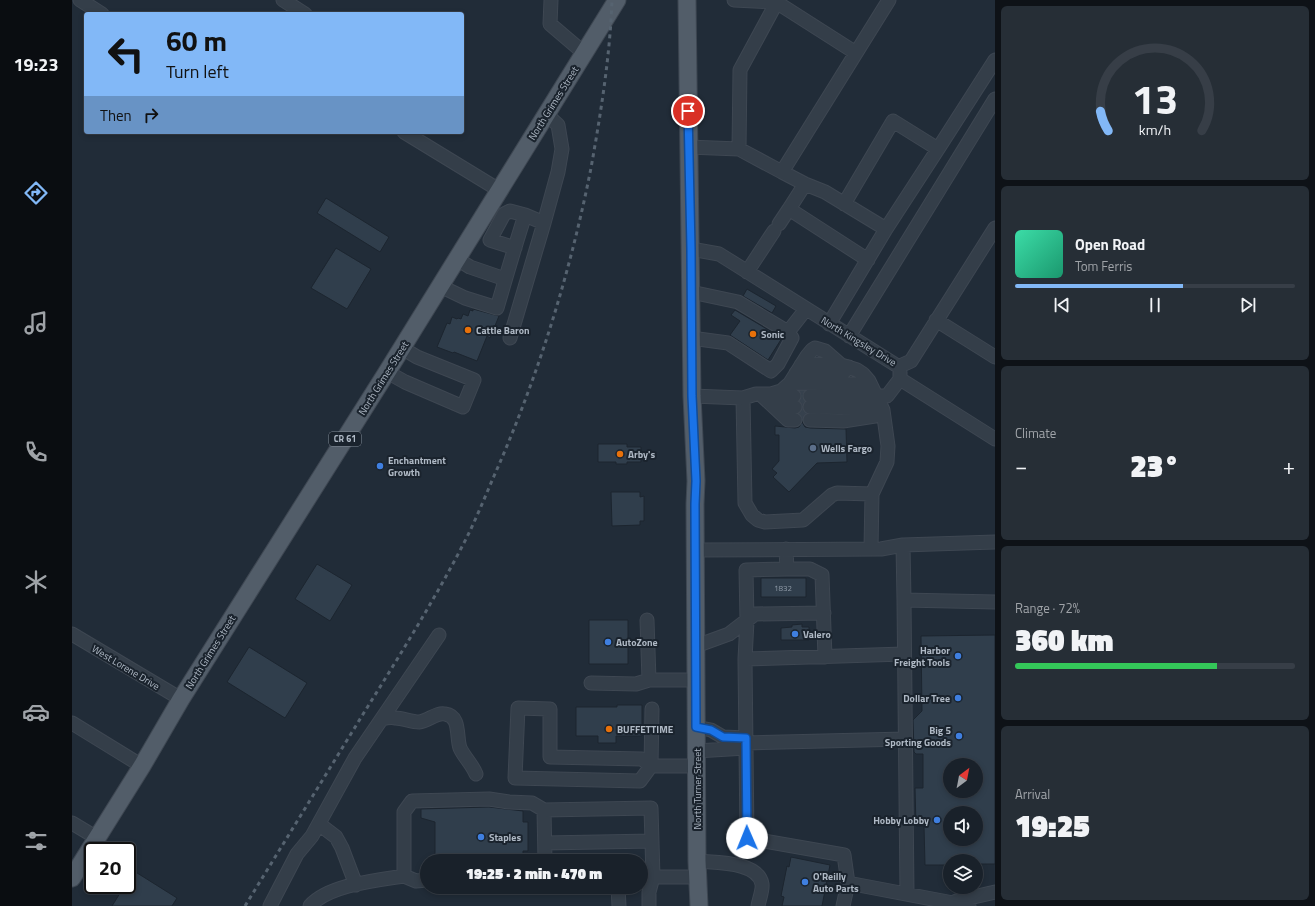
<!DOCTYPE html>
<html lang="en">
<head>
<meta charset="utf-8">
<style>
	body { margin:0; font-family:"Titillium Web",sans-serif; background:#262e36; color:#f1f3f6; height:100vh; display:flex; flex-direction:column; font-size:15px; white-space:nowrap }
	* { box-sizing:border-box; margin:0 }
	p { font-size:13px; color:#9fa3a8 }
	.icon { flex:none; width:22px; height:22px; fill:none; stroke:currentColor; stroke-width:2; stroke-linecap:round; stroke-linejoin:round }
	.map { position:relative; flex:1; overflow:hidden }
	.drawer { display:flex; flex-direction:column; gap:6px; padding:6px; background:#0e1217; width:320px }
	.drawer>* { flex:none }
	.guide { position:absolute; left:12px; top:12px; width:380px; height:122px; border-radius:4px; box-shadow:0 2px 6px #0003,0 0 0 1px #373e47; background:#82b8f7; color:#111; overflow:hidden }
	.needle { width:26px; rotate:32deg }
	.controls { position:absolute; left:871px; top:758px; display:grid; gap:8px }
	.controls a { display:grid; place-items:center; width:40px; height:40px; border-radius:50%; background:#19212a; box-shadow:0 2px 6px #0003,0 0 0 1px #373e47; font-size:20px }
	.speed { position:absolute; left:12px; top:842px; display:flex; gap:8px; font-size:20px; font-weight:700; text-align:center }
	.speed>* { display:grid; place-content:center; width:52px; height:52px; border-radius:50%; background:#19212a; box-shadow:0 2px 6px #0003,0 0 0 1px #373e47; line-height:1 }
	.speed .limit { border:2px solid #111; border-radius:6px; background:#fff; color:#111 }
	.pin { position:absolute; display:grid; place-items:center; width:34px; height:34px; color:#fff; margin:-17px; border:2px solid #fff; border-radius:50%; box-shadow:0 1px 4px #0007 }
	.me { position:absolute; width:44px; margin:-22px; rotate:359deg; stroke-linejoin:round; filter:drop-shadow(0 0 3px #0008) }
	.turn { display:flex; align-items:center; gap:14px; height:84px; padding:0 16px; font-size:18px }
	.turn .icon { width:52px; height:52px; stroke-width:2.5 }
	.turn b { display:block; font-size:28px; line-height:34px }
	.then { display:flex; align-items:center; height:38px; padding:0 16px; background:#0003; gap:8px; font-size:15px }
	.big { font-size:30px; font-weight:800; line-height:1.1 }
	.drawer .widget { flex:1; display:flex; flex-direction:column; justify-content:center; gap:6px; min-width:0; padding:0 14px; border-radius:6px; background:#262e36 }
	.drawer .dial { align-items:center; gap:0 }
	.dial svg { height:104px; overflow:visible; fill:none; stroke:#373e47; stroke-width:7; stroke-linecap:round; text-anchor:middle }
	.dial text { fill:#f1f3f6; stroke:none }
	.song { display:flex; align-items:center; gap:12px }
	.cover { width:48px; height:48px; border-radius:6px; background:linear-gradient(135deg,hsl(160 70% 55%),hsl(160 70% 35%)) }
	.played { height:4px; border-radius:2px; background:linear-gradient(90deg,#82b8f7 60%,#373e47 60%) }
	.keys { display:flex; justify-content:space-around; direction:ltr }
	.heat { display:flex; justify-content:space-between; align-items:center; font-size:22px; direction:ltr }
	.charge { height:6px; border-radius:3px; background:linear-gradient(90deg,#34c759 72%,#373e47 0) }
	.trip { position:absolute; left:348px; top:854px; width:228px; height:40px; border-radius:20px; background:#19212a; box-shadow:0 2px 6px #0003,0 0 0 1px #373e47; font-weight:800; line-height:40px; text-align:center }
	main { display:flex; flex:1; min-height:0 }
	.dock { display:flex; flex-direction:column; width:72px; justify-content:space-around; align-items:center; background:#0a0d11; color:#9fa3a8 }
	.dock .icon { width:28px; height:28px }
	.dock .current { color:#82b8f7 }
	.dock b { font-size:18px; color:#f1f3f6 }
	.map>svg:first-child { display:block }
</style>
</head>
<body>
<main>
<nav class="dock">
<b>19:23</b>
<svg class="icon current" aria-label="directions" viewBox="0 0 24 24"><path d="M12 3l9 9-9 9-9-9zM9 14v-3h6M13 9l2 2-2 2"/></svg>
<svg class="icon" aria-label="music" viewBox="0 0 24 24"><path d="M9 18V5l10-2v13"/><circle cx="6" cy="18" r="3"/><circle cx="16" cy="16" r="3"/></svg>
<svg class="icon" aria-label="phone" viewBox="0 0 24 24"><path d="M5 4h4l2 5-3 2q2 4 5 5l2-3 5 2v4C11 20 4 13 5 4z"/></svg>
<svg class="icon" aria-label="climate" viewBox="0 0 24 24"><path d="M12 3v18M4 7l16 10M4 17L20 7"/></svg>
<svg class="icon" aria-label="car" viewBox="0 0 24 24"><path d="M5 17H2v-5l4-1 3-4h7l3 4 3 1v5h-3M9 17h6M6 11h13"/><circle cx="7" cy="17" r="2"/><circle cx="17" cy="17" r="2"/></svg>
<svg class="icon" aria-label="filters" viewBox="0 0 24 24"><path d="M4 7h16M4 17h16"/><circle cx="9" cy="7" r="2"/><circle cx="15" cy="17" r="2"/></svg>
</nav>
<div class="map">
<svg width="923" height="906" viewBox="0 0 923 906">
	<rect width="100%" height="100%" fill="#212c38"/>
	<path fill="#303e4c" stroke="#1c252f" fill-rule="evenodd" d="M 254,198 L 317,237 L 308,252 L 245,213 Z
		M 264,248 L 299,269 L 275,309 L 239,288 Z
		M 675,289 L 704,306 L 700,313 L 671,296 Z
		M 401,309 L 427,316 L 418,338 L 415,336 L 405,361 L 382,352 L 381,353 L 365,347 L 375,323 L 378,324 L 380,317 L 385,319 L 386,318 L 389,319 L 391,314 L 396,316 L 398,310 L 401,311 Z
		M 663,310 L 710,338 L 696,360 L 658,335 L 668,321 L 659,315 Z
		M 730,422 L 733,427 L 738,428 L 774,429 L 775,462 L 745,463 L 717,492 L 701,477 L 705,473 L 700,469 L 707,461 L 707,435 L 703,435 L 703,426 L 723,428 L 727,427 Z
		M 526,444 L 555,444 L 555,447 L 569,447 L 569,462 L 555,462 L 555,464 L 544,464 L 544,462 L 526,462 Z
		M 539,492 L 568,492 L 568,497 L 572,496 L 572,521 L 568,521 L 568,525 L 540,526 Z
		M 245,564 L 280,585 L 258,621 L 223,599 Z
		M 689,578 L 734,578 L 734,597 L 689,597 Z
		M 517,620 L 556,620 L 556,664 L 517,664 Z
		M 730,624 L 730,627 L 737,627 L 737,640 L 709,640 L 709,628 L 720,627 L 720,625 Z
		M 923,635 L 923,864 L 904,864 L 904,861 L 878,861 L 878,865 L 853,865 L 852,826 L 844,826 L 843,788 L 851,788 L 851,754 L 844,754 L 842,752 L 841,720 L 850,711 L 849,636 ZM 878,765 L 904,765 L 904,791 L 878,791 ZM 878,813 L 904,813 L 904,839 L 878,839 Z
		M 177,647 L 235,683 L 213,718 L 155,682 Z
		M 545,705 L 570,705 L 570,736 L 544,736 L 544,743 L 526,743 L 526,736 L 504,736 L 504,707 L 545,707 Z
		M 417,807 L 451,811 L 451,822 L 456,822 L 456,851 L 451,851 L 451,861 L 363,861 L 363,822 L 349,818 L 349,809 Z
		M 719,857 L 758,865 L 750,906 L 710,906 L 712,897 L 709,896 L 715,866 L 717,867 Z
		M 62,871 L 105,898 L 100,906 L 40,906 L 53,885 L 55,885 L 55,882 Z"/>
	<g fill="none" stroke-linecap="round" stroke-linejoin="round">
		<path stroke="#36414d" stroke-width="13" stroke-dasharray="13 6" stroke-linecap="butt" d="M 722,390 L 738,389
			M 722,402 L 738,402
			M 723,414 L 738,413"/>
		<defs>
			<path id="minor" d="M 8,0 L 30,14
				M 211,0 L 233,14
				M 479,0 L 478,24 L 512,53
				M 662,0 L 704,2 L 784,53
				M 332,132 L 427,190
				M 616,147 L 667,149 L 710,172 L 817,0
				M 667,149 L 668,70 L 706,0
				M 866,149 L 923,60
				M 710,172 L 733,184 L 753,192 L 814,229 L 757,324
				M 733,184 L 717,209 L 796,260
				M 772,204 L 821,121 L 866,149 L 814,229
				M 472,223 L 486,172 L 490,149 L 486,125 L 474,114
				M 707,224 L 717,209
				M 619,249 L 647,254 L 824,365 L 828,366 L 839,361 L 923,228
				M 385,259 L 398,267 L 433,279
				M 675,272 L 702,231
				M 368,286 L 393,298 L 425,308 C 434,277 443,246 453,215 L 438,211 L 432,214 L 418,240 L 443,248
				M 619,292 L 666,302 L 716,332 L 720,338 L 706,364 L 699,371 L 656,343 L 619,338
				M 864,320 L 923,357
				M 716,332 L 734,309
				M 777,336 L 923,99
				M 438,338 L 472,223 L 453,215
				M 729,365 L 735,364 L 769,365
				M 315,372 L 333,382 L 391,407 L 402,380 L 345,357 L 330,348
				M 724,373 L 770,374 L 777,367
				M 828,379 L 923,439
				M 718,383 L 788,384 L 800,393
				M 709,391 L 715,396 L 722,396
				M 688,394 L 716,420 L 723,420
				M 699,395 L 715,407 L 723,407
				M 620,396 L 671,398 L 684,394 L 699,394 L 709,391 L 718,383 L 735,356 L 740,350 L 743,348 L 753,351 L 769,365 L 785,370 L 791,374 L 797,381 L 811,410 L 816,446 L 815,462 L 800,494 L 799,549
				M 738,396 L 815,396 L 828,379 L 828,372
				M 671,398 L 673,503 L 680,515 L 686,520 L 693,522 L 731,520 L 760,495 L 765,493 L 800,494
				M 738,407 L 799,408 L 803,396
				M 738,420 L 771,421 L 803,416 L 803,400
				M 831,545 L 832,600 L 923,602
				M 714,549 L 715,569 L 738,569 L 750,575 L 753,657
				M 623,550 L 809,549 L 831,545 L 923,542
				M 832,600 L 835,894
				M 575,620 L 577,680
				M 0,634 L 109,699
				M 624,646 L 657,634 L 683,614 L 752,613
				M 673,659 L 675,621 L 674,570 L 715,569
				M 519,683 L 564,684 L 577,680 L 624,680
				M 580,709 L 579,766 L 568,781 L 443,778 L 446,708 L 478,709 L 478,757 L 570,759 L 579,766 L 624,766
				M 310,719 C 314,718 319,717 323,718 C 331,718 339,722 347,722 C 356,721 365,712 373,714 C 389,716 384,737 388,748 C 392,757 400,764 404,774
				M 0,723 L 70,766
				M 624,727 L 639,730 L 651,737 L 674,738
				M 674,743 L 833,739
				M 624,751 L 674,748
				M 0,823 L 25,838
				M 247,824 L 264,837 L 270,848 L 284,885
				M 473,843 L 580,841
				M 473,861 L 472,810 L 579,808 L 581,877 L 577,892 L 577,906
				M 625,861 C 643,863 686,861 690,884 C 691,890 687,900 686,906
				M 569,877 L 625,877
				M 355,880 L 344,881 L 332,876 L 332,812 L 340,801 L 417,799 L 437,802 L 460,803 L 472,810
				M 776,883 L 772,855 L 675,838 L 673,659 L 832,654
				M 546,887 L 547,906
				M 884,901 L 923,892
				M 198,906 L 225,854 L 240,836 L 283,758 L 367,635
				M 238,906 C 256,885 306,880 332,876
				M 771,906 L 776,883 L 897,906"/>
			<path id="major" d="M 615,0 L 620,396 L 624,481 L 623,504 L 625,861 L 627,906
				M 0,878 L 70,766 L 109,699 L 315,372 L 545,0"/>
		</defs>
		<use href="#minor" stroke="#3e4752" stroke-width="15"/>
		<use href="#major" stroke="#3e4752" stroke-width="19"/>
		<use href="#minor" stroke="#343e49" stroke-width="13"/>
		<use href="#major" stroke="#525d69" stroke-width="17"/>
		<path stroke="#566370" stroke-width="3" stroke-dasharray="4 4" stroke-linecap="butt" d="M 173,906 C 213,841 253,776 293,711 C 328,655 363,599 394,539 C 404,519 413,497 422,476 C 466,377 498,274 519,168 C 529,112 538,56 540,0"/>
	</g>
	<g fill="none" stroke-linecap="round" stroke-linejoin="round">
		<defs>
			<path id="route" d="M 616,111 L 619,249 L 620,396 L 624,481 L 623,504 L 624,727 L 639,730 L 651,737 L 674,738 L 675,838"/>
		</defs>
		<use href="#route" stroke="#114b97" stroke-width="10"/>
		<use href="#route" stroke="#1a73e8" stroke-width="7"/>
	</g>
	<g fill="#e8710a" stroke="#1a232d" stroke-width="1.5">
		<circle cx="396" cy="330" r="4"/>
		<circle cx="681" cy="334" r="4"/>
		<circle cx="548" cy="454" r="4"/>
		<circle cx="537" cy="729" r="4"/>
	</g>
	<circle fill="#5c6f8a" stroke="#1a232d" stroke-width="1.5" cx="741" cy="448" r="4"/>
	<g fill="#3f7fe0" stroke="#1a232d" stroke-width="1.5">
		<circle cx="308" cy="466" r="4"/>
		<circle cx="723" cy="634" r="4"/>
		<circle cx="536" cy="642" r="4"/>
		<circle cx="886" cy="656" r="4"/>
		<circle cx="886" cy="698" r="4"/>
		<circle cx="887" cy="736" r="4"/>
		<circle cx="865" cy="820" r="4"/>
		<circle cx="409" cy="837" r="4"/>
		<circle cx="733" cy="882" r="4"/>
	</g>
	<g text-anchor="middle" stroke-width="4" stroke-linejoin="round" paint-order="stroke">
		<g font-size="8" fill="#8e99a6">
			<text x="711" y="591">1832</text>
		</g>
		<rect fill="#1a232d" stroke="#828c97" stroke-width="1" x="257" y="432" width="32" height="14" rx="3"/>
		<g font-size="9" font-weight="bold" fill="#afb9c5">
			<text x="273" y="442">CR 61</text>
		</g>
		<g font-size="10" fill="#afb9c5" stroke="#1a232d">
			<text transform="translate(481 103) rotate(-58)" y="4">North Grimes Street</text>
			<text transform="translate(787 341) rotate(31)" y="4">North Kingsley Drive</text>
			<text transform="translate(311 378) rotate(-58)" y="4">North Grimes Street</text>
			<text transform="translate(138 652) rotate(-58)" y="4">North Grimes Street</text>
			<text transform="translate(54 667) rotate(31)" y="4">West Lorene Drive</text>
			<text transform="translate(625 789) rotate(-90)" y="4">North Turner Street</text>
		</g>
		<g font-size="10" font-weight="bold" fill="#afb9c5" stroke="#1a232d" text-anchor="start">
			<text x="404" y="334">Cattle Baron</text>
			<text x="689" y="338">Sonic</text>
			<text x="749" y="452">Wells Fargo</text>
			<text x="556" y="458">Arby's</text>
			<text x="316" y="464">Enchantment<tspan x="316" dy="12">Growth</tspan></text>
			<text x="731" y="638">Valero</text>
			<text x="544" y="646">AutoZone</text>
			<text x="878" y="654" text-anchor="end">Harbor<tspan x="878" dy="12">Freight Tools</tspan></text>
			<text x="878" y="702" text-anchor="end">Dollar Tree</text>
			<text x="545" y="733">BUFFETTIME</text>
			<text x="879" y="734" text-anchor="end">Big 5<tspan x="879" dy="12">Sporting Goods</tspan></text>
			<text x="857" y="824" text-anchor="end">Hobby Lobby</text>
			<text x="417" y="841">Staples</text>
			<text x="741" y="880">O'Reilly<tspan x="741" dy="12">Auto Parts</tspan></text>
		</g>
	</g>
</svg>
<div class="controls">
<a><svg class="needle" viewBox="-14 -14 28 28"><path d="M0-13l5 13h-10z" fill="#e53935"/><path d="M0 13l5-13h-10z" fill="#9fa3a8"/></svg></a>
<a><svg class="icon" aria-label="sound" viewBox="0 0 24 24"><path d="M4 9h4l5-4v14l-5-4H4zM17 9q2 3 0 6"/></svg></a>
<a><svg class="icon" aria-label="layers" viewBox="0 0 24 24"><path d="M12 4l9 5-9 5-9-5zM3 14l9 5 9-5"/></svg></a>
</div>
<div class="speed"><div class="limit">20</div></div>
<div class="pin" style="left:616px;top:111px;background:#d93025"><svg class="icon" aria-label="arrive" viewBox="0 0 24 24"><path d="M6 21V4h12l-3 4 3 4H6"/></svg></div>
<svg class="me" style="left:675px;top:838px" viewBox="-20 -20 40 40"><circle r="19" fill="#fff"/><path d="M0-13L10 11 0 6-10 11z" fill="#1a73e8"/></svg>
<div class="trip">19:25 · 2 min · 470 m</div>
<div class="guide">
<div class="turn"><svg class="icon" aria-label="left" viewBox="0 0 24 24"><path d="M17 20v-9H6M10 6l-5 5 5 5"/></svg><div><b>60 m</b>Turn left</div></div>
<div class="then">Then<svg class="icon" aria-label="right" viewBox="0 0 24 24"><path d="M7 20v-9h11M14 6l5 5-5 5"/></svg></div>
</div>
</div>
<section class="drawer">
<div class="widget dial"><svg viewBox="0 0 100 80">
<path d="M14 69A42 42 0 1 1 86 69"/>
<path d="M14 69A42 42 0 0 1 8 54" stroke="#82b8f7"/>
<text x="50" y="56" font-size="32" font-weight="700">13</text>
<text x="50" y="72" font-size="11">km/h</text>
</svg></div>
<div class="widget">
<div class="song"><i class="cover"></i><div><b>Open Road</b><p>Tom Ferris</p></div></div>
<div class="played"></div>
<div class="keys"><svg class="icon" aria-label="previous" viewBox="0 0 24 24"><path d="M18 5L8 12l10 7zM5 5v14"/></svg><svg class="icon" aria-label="pause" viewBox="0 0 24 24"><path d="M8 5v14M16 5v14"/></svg><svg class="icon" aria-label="next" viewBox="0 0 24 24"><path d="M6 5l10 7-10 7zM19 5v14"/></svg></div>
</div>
<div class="widget"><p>Climate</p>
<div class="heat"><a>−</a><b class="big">23°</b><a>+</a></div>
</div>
<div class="widget"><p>Range · 72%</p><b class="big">360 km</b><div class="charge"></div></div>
<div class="widget"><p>Arrival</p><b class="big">19:25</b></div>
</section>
</main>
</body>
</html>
